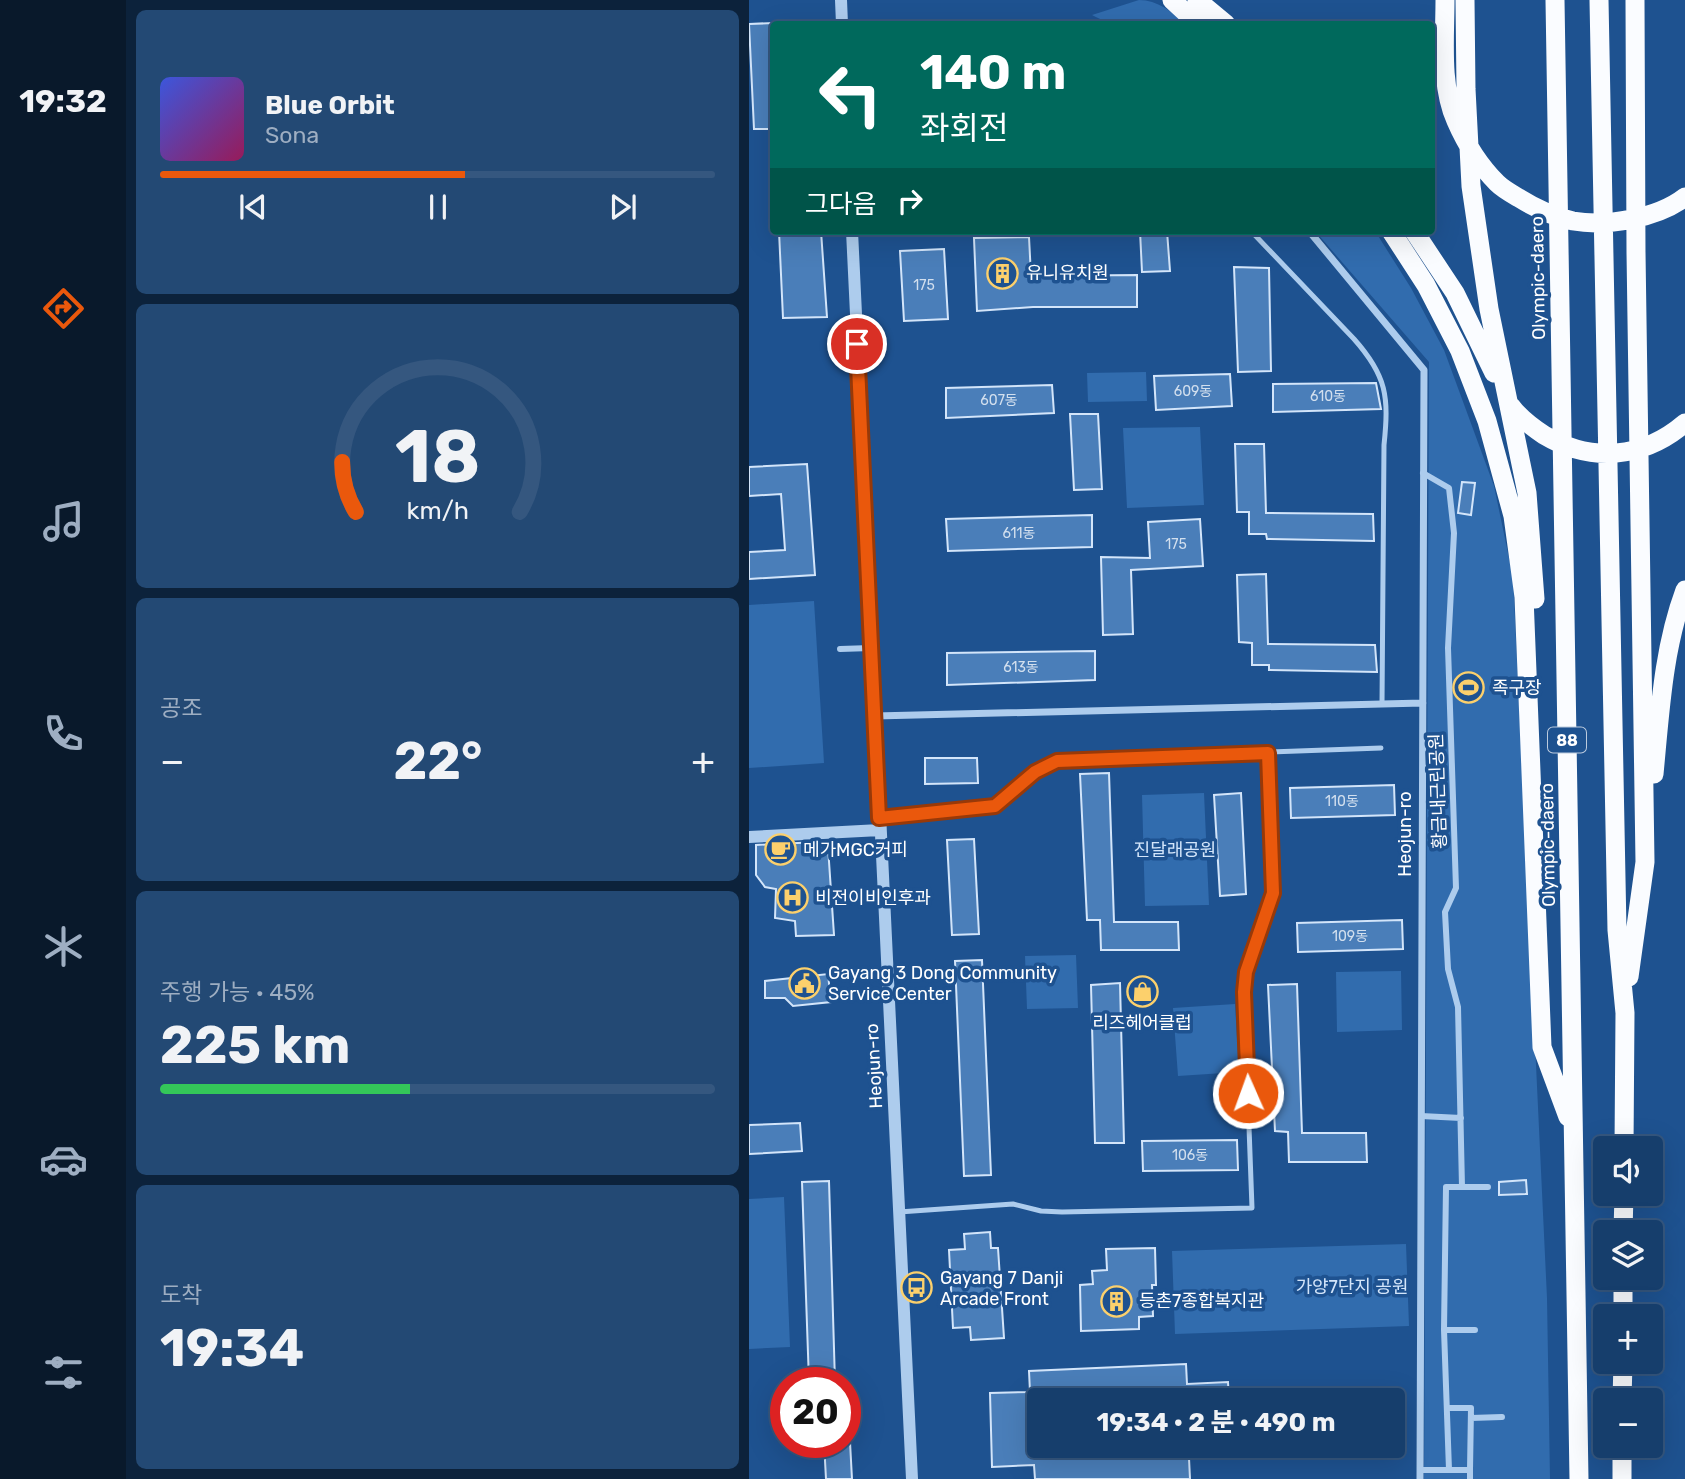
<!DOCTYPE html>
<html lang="ko">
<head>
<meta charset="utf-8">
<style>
	body { margin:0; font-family:Rubik,"Noto Sans KR",sans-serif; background:#234974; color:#f1f3f6; height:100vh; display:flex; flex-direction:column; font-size:26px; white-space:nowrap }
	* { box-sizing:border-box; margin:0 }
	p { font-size:23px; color:#9eaec2 }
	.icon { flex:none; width:38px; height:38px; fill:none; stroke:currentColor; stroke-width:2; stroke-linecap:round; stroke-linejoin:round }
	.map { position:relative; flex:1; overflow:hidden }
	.panel { display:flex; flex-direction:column; gap:10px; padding:10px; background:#0c223b; width:623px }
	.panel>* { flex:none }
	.top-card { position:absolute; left:21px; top:21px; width:665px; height:214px; border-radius:7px; box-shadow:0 7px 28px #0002,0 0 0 2px #35577f; background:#00695c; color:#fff; overflow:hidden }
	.controls { position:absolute; left:844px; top:1136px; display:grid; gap:14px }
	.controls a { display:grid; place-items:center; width:70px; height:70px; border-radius:7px; background:#163e6c; box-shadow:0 7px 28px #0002,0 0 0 2px #35577f; font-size:35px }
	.speed { position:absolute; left:21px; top:1367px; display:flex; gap:14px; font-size:35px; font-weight:700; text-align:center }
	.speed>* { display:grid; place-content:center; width:91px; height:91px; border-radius:50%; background:#163e6c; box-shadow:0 7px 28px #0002,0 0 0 2px #35577f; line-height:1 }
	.speed .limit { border:10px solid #d22; background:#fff; color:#111 }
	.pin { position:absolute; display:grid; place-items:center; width:60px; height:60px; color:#fff; margin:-30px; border:4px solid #fff; border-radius:50%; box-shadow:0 2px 7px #0007 }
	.me { position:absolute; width:77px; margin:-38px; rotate:358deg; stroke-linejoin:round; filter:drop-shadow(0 0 5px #0008) }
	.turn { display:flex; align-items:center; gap:24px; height:147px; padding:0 35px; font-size:32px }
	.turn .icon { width:91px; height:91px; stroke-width:2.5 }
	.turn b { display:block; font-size:49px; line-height:60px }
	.then { display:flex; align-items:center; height:66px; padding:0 35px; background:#0003; gap:14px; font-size:26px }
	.big { font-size:52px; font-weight:700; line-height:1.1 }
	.panel .card { flex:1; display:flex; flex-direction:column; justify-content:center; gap:10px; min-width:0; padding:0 24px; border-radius:10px; background:#234974 }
	.panel .dial { align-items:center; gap:0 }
	.dial svg { height:182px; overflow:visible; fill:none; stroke:#35577f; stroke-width:7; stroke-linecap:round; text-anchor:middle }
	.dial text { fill:#f1f3f6; stroke:none }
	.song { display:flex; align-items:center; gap:21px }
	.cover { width:84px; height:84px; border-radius:10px; background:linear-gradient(135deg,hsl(230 70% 55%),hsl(330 70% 35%)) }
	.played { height:7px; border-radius:4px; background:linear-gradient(90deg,#ea580c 55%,#35577f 55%) }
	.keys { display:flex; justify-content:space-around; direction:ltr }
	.heat { display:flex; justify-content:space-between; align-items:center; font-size:38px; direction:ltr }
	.charge { height:10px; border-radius:5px; background:linear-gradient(90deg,#34c759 45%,#35577f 0) }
	.trip { position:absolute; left:278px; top:1388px; width:378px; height:70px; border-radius:7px; background:#163e6c; box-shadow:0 7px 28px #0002,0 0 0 2px #35577f; font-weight:700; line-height:70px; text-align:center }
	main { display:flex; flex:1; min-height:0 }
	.menu { display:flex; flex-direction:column; width:126px; justify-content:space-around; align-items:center; background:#09192b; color:#9eaec2 }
	.menu .icon { width:49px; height:49px }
	.menu .current { color:#ea580c }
	.menu b { font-size:32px; color:#f1f3f6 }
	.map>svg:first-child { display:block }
</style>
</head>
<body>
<main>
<nav class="menu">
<b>19:32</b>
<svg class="icon current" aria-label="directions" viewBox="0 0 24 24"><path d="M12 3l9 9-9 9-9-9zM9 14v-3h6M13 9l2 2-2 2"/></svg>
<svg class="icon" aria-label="music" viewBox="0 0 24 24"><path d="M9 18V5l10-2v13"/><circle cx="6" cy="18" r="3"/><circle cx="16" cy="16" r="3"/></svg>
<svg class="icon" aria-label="phone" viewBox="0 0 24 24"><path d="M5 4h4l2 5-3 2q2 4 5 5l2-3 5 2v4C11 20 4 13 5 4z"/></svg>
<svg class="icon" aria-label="climate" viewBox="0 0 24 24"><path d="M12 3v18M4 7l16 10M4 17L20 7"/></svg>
<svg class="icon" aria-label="car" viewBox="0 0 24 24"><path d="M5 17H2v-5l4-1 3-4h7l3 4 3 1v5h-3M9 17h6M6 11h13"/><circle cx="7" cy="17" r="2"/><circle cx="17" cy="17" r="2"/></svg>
<svg class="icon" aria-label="filters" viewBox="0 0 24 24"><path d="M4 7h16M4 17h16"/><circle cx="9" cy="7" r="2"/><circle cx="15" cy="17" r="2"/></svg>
</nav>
<section class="panel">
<div class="card">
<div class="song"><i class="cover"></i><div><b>Blue Orbit</b><p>Sona</p></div></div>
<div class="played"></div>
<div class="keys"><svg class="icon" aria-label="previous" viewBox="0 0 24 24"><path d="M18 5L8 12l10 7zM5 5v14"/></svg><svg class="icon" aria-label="pause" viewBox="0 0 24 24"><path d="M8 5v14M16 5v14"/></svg><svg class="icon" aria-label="next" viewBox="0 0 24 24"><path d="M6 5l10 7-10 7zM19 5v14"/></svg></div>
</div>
<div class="card dial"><svg viewBox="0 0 100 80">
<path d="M14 69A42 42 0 1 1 86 69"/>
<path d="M14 69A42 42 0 0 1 8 47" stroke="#ea580c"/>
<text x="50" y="56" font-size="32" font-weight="700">18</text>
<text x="50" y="72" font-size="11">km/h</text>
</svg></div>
<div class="card"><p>공조</p>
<div class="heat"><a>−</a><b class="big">22°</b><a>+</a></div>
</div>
<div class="card"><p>주행 가능 · 45%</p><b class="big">225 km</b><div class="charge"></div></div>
<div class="card"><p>도착</p><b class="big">19:34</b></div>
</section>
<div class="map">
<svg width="936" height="1479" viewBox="0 0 936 1479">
	<rect width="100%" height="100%" fill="#1e5290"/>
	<path fill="#316cae" d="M 390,0 C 408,0 424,12 437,24 L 389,24 L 387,22 C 371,28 358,23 343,15 Z
		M 566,231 L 626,231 L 662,288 L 695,350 L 745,486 L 764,577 L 798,1298 L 801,1479 L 675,1479 L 680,362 Z
		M 397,372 L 398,401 L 339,402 L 338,373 Z
		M 451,427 L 455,505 L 378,508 L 374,428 Z
		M 65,601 L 75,763 L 0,768 L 0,605 Z
		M 455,793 L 460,905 L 396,906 L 393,795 Z
		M 327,955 L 329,1008 L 278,1009 L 276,956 Z
		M 652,971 L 653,1030 L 588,1032 L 587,972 Z
		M 486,1004 L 490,1072 L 429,1076 L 424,1008 Z
		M 35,1197 L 41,1347 L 0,1349 L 0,1199 Z
		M 657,1244 L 660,1326 L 426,1334 L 423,1251 Z"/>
	<path fill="#4a7eb9" stroke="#d3e5fa" stroke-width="2" d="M 24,23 L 24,129 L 5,129 L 0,24 Z
		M 30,231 L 72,231 L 78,317 L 34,318 Z
		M 391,231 L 418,231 L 421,271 L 393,272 Z
		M 280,237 L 282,276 L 388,275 L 388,307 L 284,307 L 228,311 L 225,238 Z
		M 195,249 L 199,319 L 155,321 L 151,251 Z
		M 485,267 L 520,268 L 522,371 L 489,372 Z
		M 481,374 L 483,406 L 407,410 L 405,376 Z
		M 627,383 L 632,409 L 524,412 L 524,384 Z
		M 303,385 L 305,413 L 197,418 L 197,388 Z
		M 321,414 L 349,414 L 353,489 L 325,490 Z
		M 486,444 L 515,444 L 517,513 L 624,514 L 625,541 L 518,539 L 517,534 L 500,534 L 500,512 L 488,512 Z
		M 58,464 L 66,575 L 0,579 L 0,552 L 36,550 L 32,494 L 0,496 L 0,467 Z
		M 713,482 L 726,483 L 722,515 L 709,513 Z
		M 343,515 L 343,547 L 199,551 L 197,519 Z
		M 451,519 L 454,566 L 382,570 L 384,634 L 354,635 L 352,557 L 401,558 L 399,522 Z
		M 517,574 L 519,644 L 626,645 L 628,672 L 520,670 L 520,665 L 503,665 L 503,643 L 490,642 L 488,575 Z
		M 346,651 L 346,680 L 198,685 L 198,653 Z
		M 176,758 L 228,758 L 229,783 L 176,784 Z
		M 360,773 L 365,922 L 429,922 L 430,950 L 352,950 L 351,920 L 338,920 L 331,774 Z
		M 645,785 L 646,815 L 542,818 L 541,788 Z
		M 492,793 L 497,894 L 471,896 L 465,795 Z
		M 225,839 L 230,934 L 203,935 L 198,840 Z
		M 69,842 L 79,847 L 85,935 L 47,936 L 46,921 L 26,918 L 27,889 L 16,887 L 7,875 L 7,845 Z
		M 653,920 L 654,949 L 549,952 L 548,923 Z
		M 233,960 L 242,1175 L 215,1176 L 206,961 Z
		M 79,974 L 82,1002 L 44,1006 L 36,998 L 16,998 L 16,981 Z
		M 371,983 L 375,1143 L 346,1143 L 342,985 Z
		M 548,984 L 553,1133 L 617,1133 L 618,1162 L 540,1162 L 539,1132 L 526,1131 L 519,985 Z
		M 51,1123 L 53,1151 L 0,1154 L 0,1125 Z
		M 488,1140 L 489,1170 L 394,1171 L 393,1141 Z
		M 777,1180 L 778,1194 L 750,1195 L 750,1182 Z
		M 80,1181 L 86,1382 L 60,1382 L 53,1182 Z
		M 241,1232 L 242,1248 L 249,1248 L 255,1338 L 222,1340 L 221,1327 L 204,1328 L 200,1250 L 216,1249 L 215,1234 Z
		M 406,1248 L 407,1285 L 403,1285 L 404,1316 L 390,1317 L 390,1329 L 332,1331 L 331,1285 L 344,1284 L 343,1271 L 358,1270 L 357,1249 Z
		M 437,1364 L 438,1384 L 479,1382 L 480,1400 L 290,1400 L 290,1446 L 489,1446 L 489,1457 L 440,1458 L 441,1479 L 286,1479 L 285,1465 L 243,1467 L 241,1393 L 281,1392 L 280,1371 Z
		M 75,1442 L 101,1442 L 103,1479 L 77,1479 Z"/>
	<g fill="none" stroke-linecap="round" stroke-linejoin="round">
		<path stroke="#adcced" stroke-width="5" d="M 502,231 L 605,339 C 638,376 640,397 635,445 L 633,704
			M 130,818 L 246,806 L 286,772 L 308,761 L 320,759 L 632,748
			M 150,1212 L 264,1204 L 292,1211 L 313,1212 L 503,1208 L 495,992 L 501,955 L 524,893 L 519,753"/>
		<path stroke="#adcced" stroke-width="6" d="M 674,473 L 700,488 L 705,533 L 699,648 L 707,888 L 696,912 L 699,969 L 709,1007 L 713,1187 L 697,1187 L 695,1330 L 700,1470 L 721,1470 L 721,1479
			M 91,649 L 122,648
			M 672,1116 L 712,1118
			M 713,1187 L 739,1187
			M 695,1330 L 726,1330
			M 698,1408 L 722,1408 L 721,1470
			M 722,1418 L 753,1417
			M 671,1470 L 700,1470"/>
		<path stroke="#adcced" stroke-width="7" d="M 560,231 L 675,370 L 671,1479
			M 126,716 L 674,703"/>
		<path stroke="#adcced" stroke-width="12" d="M 92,0 L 93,24
			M 103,231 L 163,1479
			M 0,837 L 131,830"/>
		<path stroke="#fafcff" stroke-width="19" d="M 423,0 L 449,24
			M 448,0 L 477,24
			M 696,0 C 696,39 691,85 707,121 C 717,144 731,166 748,183 C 754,189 763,194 770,198 C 786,208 806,217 824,221 C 858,227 909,218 936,197
			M 716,0 L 717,89 L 722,186 L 740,309 L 778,493 L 786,599
			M 806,0 L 830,1479
			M 850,0 L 868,930 L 876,1013 L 875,1148
			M 642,231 L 677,285 L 711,351 L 738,421 L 764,516 L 775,597 L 793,1047 L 819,1117
			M 665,231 L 706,293 L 745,373
			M 762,406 C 770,417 783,427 795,435 C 842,463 894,459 936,423
			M 905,774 C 911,712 914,649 936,590
			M 880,977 L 896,862 L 887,252 L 886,0
			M 874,1232 L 875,1194
			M 874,1316 L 874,1278
			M 873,1400 L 874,1362
			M 873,1479 L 873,1446"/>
	</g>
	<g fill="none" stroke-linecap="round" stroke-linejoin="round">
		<defs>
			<path id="route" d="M 108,344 L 130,818 L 246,806 L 286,772 L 308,761 L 519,753 L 524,893 L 497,972 L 495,992 L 499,1093"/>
		</defs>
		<use href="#route" stroke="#983908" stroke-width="18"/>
		<use href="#route" stroke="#ea580c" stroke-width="12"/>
	</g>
	<defs>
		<symbol id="building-ring" viewBox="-11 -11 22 22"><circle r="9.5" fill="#1e5290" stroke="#fcd06c" stroke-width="1.5"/><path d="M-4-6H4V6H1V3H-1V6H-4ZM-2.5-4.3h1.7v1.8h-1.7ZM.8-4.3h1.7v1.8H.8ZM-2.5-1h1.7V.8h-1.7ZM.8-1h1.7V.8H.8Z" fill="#fcd06c"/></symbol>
		<symbol id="stadium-ring" viewBox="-11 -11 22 22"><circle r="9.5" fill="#1e5290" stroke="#fcd06c" stroke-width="1.5"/><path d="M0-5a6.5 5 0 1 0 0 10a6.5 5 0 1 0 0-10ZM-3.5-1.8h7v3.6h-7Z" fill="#fcd06c"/></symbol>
		<symbol id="cafe-ring" viewBox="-11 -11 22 22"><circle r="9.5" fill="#1e5290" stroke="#fcd06c" stroke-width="1.5"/><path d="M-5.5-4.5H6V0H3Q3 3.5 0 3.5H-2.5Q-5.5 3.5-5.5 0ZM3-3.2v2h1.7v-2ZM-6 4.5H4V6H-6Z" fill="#fcd06c"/></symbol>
		<symbol id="hospital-ring" viewBox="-11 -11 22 22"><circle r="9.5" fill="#1e5290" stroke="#fcd06c" stroke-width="1.5"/><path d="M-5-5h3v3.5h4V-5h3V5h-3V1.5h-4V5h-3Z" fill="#fcd06c"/></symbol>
		<symbol id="civic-ring" viewBox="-11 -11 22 22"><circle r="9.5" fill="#1e5290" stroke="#fcd06c" stroke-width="1.5"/><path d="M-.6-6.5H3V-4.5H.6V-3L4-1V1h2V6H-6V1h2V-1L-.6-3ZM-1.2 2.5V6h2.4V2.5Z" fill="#fcd06c"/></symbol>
		<symbol id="shop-ring" viewBox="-11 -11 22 22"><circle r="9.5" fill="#1e5290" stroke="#fcd06c" stroke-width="1.5"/><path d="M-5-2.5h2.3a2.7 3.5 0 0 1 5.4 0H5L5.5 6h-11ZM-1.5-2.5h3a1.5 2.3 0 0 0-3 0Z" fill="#fcd06c"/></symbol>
		<symbol id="bus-ring" viewBox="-11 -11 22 22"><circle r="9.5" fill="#1e5290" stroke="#fcd06c" stroke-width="1.5"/><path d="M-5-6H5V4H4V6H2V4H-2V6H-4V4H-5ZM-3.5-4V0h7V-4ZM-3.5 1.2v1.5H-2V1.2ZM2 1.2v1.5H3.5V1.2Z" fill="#fcd06c"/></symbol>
	</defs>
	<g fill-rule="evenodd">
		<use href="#building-ring" x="236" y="256" width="35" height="35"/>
		<use href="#stadium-ring" x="702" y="670" width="35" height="35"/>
		<use href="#cafe-ring" x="14" y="832" width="35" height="35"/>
		<use href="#hospital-ring" x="26" y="880" width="35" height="35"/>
		<use href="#civic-ring" x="38" y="966" width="35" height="35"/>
		<use href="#shop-ring" x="376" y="974" width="35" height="35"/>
		<use href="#bus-ring" x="150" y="1270" width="35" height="35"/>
		<use href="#building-ring" x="350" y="1284" width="35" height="35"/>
	</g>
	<g text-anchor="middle" stroke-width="7" stroke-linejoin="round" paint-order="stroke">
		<g font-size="14" fill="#d2dfee">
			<text x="175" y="290">175</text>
			<text x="444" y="396">609동</text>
			<text x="579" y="401">610동</text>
			<text x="250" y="405">607동</text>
			<text x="270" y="538">611동</text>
			<text x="427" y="549">175</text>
			<text x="272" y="672">613동</text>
			<text x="593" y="806">110동</text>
			<text x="601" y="941">109동</text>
			<text x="441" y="1160">106동</text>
		</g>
		<rect fill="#1e5290" stroke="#bccbde" stroke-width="2" x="799" y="727.5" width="38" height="25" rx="5"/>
		<g font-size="16" font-weight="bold" fill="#fff">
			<text x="818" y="746">88</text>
		</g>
		<g font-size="18" fill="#fff" stroke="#1e5290" text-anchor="start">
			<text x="277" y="279">유니유치원</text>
			<text x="743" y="694">족구장</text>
			<text x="54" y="856">메가MGC커피</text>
			<text x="66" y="904">비전이비인후과</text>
			<text x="79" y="979">Gayang 3 Dong Community<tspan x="79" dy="21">Service Center</tspan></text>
			<text x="393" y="1029" text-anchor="middle">리즈헤어클럽</text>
			<text x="191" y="1284">Gayang 7 Danji<tspan x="191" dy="21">Arcade Front</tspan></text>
			<text x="390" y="1307">등촌7종합복지관</text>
		</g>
		<g font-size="18" fill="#fff" stroke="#1e5290">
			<text transform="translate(789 278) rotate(-91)" y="6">Olympic-daero</text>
			<text transform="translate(689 791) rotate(-92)" y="6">황금내근린공원</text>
			<text transform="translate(656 834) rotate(-90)" y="6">Heojun-ro</text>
			<text transform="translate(799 845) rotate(-91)" y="6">Olympic-daero</text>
			<text transform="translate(125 1066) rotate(-93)" y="6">Heojun-ro</text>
		</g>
		<g font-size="18" fill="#d3e5fa" stroke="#1e5290">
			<text x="426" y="856">진달래공원</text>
			<text x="603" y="1293">가양7단지 공원</text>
		</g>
	</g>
</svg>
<div class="controls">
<a><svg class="icon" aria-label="sound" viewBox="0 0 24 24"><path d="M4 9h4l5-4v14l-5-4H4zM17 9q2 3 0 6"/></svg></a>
<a><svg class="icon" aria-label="layers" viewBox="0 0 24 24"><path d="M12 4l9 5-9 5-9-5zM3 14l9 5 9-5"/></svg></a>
<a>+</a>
<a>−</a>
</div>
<div class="speed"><div class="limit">20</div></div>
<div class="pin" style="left:108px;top:344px;background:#d93025"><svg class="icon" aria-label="arrive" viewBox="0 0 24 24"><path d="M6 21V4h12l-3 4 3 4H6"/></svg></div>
<svg class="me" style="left:499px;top:1093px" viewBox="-20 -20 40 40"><circle r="17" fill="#ea580c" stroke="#fff" stroke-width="3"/><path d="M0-11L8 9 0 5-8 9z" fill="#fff"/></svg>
<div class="trip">19:34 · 2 분 · 490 m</div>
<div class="top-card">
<div class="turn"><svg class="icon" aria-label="left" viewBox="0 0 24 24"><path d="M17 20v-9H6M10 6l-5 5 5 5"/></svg><div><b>140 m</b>좌회전</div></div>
<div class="then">그다음<svg class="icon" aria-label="right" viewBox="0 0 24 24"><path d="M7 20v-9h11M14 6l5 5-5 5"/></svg></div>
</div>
</div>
</main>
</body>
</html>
